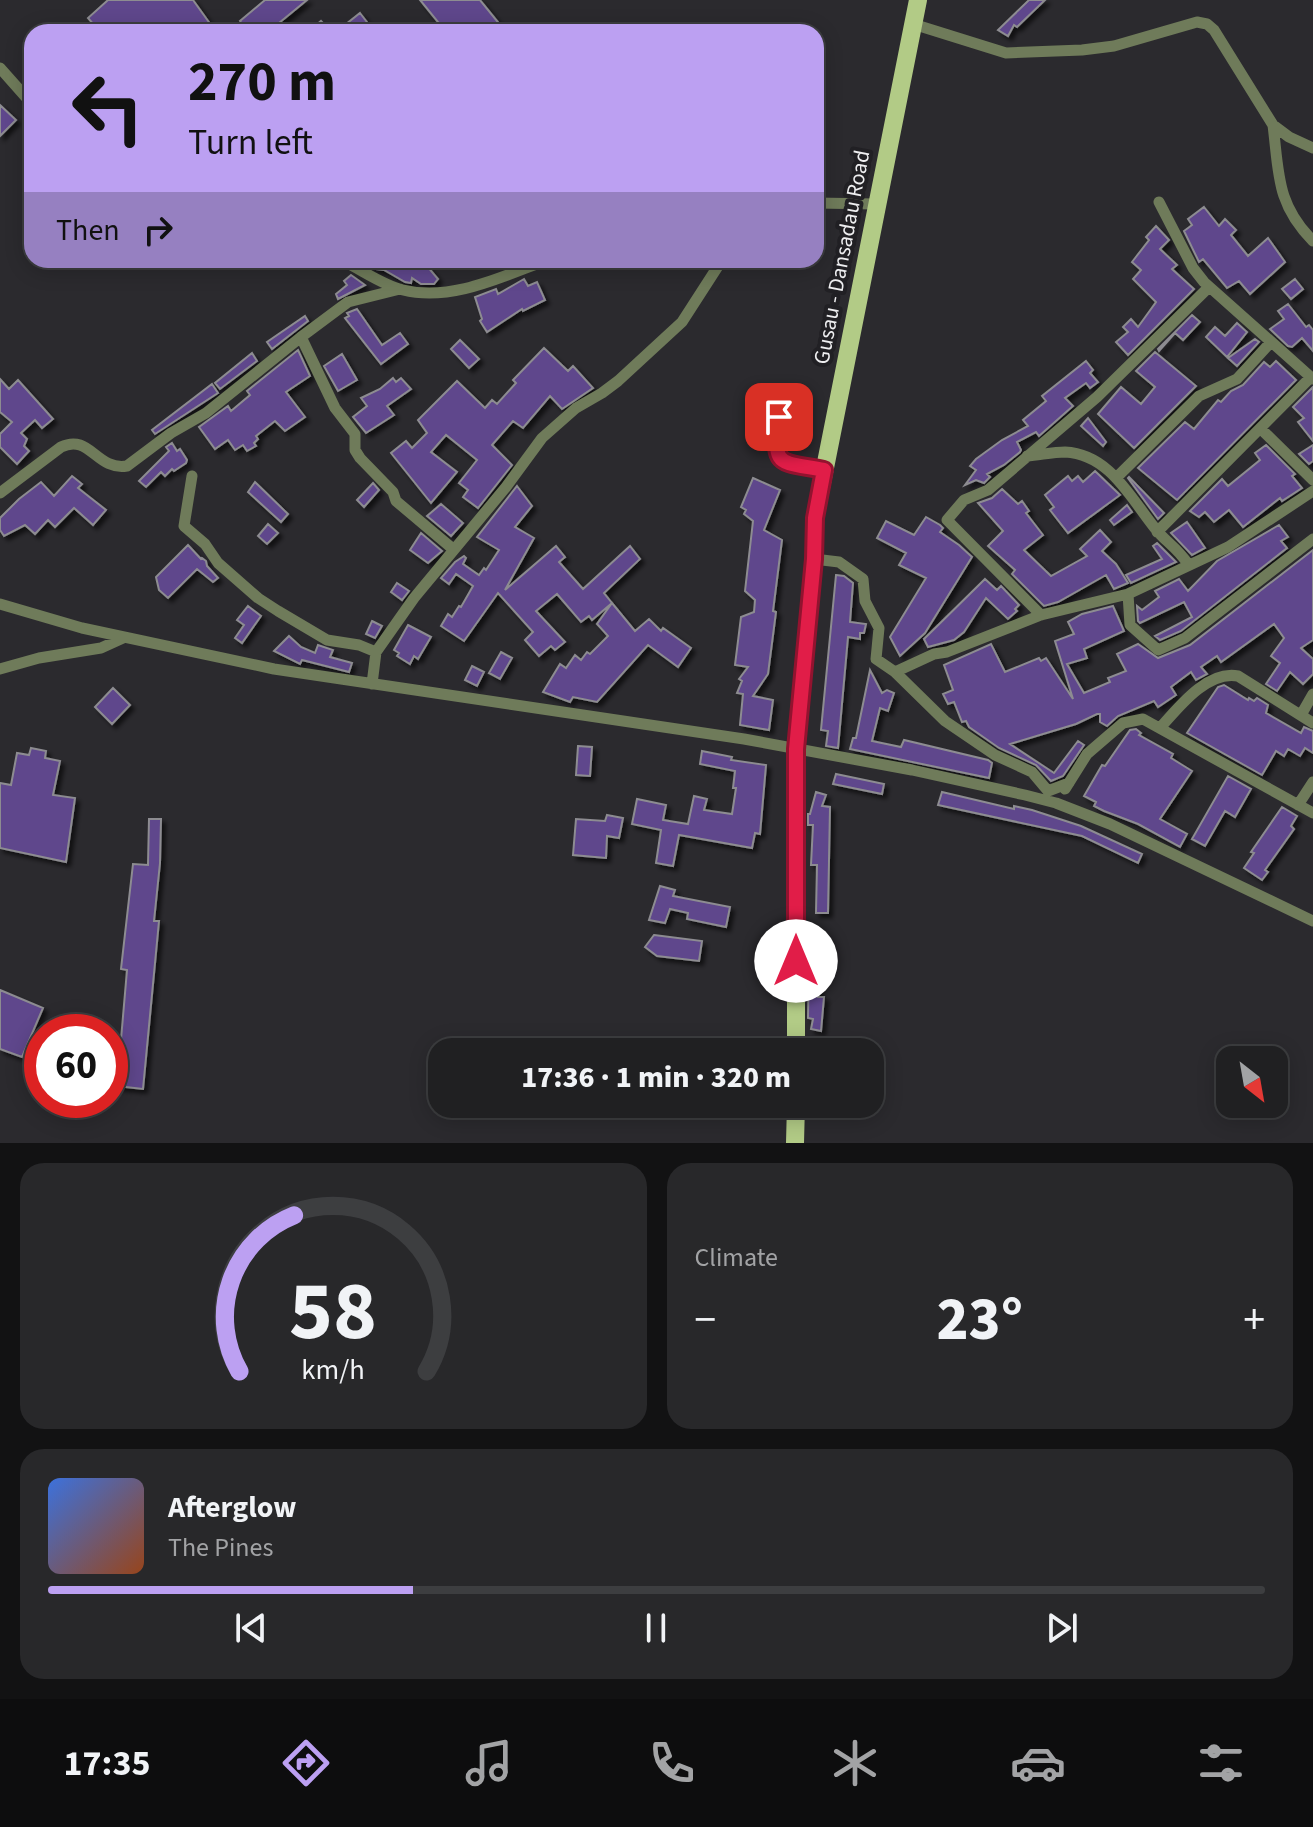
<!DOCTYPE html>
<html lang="en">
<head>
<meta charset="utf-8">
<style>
	body { margin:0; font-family:"Source Sans 3",sans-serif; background:#28282a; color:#f1f3f6; height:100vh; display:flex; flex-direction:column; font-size:30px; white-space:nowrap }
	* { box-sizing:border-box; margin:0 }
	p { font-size:26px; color:#a2a3a5 }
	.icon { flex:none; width:44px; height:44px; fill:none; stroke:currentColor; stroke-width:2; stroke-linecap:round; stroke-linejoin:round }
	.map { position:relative; height:1143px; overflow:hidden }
	.panel { display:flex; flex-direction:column; gap:20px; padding:20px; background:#121213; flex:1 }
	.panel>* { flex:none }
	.guide { position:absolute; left:24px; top:24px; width:800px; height:244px; border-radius:24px; box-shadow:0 4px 20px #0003,0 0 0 2px #3d3e40; background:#bca0f2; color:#111; overflow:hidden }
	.needle { width:52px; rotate:149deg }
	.buttons { position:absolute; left:1216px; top:1046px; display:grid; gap:16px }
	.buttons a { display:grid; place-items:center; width:72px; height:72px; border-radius:16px; background:#202022; box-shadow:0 4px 20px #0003,0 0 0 2px #3d3e40; font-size:40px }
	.speed { position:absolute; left:24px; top:1014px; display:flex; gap:16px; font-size:40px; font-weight:700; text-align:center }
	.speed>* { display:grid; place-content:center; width:104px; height:104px; border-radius:50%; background:#202022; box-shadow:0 4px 20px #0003,0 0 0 2px #3d3e40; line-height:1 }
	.speed .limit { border:12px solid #d22; background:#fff; color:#111 }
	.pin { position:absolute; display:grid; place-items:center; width:68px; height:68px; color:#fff; margin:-34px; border-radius:16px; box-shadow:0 4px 12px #0006 }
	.me { position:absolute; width:88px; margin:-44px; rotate:0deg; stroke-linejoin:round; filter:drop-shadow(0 0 6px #0008) }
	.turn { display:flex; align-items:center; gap:28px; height:168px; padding:0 32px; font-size:36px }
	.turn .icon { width:104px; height:104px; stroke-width:2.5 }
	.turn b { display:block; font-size:56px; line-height:68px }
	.then { display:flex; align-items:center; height:76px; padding:0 32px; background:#0003; gap:16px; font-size:30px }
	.big { font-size:60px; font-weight:800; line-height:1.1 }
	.panel .tile { flex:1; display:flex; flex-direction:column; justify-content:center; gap:12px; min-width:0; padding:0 28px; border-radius:24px; background:#28282a }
	.panel .dial { align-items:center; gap:0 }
	.dial svg { height:208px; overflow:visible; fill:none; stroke:#3d3e40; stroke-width:7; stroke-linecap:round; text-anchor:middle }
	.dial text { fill:#f1f3f6; stroke:none }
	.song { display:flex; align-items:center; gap:24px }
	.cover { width:96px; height:96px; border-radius:12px; background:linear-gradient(135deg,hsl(220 70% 55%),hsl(20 70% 35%)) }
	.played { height:8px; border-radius:4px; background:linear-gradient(90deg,#bca0f2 30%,#3d3e40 30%) }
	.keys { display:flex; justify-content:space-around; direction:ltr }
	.heat { display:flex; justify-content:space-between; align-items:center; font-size:44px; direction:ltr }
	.panel .tiles { flex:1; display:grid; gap:20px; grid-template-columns:1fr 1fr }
	.tile:last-child { grid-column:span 2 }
	.trip { position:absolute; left:428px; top:1038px; width:456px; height:80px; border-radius:24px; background:#202022; box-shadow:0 4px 20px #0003,0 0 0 2px #3d3e40; font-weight:800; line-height:80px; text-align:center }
	.dock { display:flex; height:128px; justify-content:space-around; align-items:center; background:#0d0d0e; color:#a2a3a5 }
	.dock .icon { width:56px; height:56px }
	.dock .current { color:#bca0f2 }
	.dock b { font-size:36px; color:#f1f3f6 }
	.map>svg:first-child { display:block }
</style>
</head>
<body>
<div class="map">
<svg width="1313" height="1143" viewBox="0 0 1313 1143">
	<defs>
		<filter id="shadow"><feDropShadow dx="4" dy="4" stdDeviation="2" flood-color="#0009"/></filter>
	</defs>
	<rect width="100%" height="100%" fill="#2b2a2e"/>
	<path fill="#5e468c" stroke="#8d8c91" stroke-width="2" filter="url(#shadow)" d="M 108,0 L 193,0 L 216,32 L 100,32 L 88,18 Z
		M 265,0 L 307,0 L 268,32 L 248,32 L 240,21 Z
		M 420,0 L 480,0 L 506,32 L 446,32 Z
		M 1029,0 L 1045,0 L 1017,27 L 1014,25 L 1008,36 L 998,30 Z
		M 360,13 L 370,26 L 362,32 L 336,32 Z
		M 321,21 L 331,32 L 308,32 Z
		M 0,105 L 16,120 L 0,136 Z
		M 1204,207 L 1219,226 L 1225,219 L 1236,230 L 1231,235 L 1248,256 L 1268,238 L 1285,262 L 1250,294 L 1239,281 L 1227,288 L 1203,259 L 1199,262 L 1184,231 L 1192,225 L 1188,219 Z
		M 1156,226 L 1169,240 L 1160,249 L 1177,265 L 1172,269 L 1194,289 L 1128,355 L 1116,342 L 1128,332 L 1123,327 L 1131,319 L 1138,327 L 1156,302 L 1133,279 L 1141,270 L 1132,262 L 1149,240 L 1146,237 Z
		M 364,260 L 422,260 L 438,279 L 434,284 L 421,284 L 412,278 L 411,283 L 405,282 L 384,270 L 376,269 Z
		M 351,275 L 365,285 L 338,299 L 336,294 L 347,285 L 344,281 Z
		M 524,279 L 528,286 L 537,282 L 545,300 L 523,311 L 522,309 L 487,332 L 480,321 L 482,319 L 475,297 L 496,289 L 498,294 Z
		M 1295,279 L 1303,289 L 1291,299 L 1282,289 Z
		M 1288,304 L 1306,327 L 1309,325 L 1313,330 L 1313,351 L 1302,338 L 1292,347 L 1288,346 L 1270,329 L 1284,319 L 1278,311 Z
		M 357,309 L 382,345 L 400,333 L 408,344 L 381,364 L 345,318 L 349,316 L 347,313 Z
		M 1192,315 L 1200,322 L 1183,340 L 1175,333 L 1159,351 L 1158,349 Z
		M 305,316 L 308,321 L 272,349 L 267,342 Z
		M 1237,323 L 1247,332 L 1227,357 L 1206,337 L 1215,327 L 1225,336 Z
		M 1255,339 L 1259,342 L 1237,366 L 1228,358 Z
		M 460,340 L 479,359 L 469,368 L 451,349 Z
		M 544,348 L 568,371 L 573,366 L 593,388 L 562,409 L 550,396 L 523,428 L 513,421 L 492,445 L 512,465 L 478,508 L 463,497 L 468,490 L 459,483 L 477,460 L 446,435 L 431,452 L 457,472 L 431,503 L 391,453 L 406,441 L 412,448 L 427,433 L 418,420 L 457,381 L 485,408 L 492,400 L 497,404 L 516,383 L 513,380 Z
		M 298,350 L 310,376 L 286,392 L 305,417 L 285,431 L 275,421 L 256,436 L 258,439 L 254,443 L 256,446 L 247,451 L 243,445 L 235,450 L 228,440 L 215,449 L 199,427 L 228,406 L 231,411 L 250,395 L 247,391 Z
		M 1155,352 L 1196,386 L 1134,448 L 1098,414 L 1121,387 L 1141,404 L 1155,387 L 1136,371 Z
		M 252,353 L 257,361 L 220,389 L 215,383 Z
		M 342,354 L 357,380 L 338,391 L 324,366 Z
		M 1086,361 L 1093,370 L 1090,373 L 1098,382 L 1090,388 L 1086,383 L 1065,398 L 1073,406 L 1039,436 L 1036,432 L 1017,442 L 1021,450 L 1020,452 L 1004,465 L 987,474 L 990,477 L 984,483 L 976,480 L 965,485 L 976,470 L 970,466 L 976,459 L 1002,440 L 1028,426 L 1023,420 L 1046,401 L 1042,396 Z
		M 1276,361 L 1296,380 L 1177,500 L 1138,468 L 1185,422 L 1194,429 L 1218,400 L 1221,402 L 1231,391 L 1243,385 L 1264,362 L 1270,367 Z
		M 393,378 L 396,382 L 401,378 L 411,389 L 387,406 L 394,415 L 366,433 L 353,417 L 367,406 L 361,398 L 380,389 Z
		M 0,379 L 9,389 L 18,380 L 53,419 L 42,428 L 35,420 L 21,433 L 27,439 L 24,446 L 29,451 L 17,464 L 0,447 L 0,434 L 12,422 L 0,412 Z
		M 212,384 L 218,393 L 155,434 L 152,430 Z
		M 1313,387 L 1313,441 L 1298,422 L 1304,418 L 1293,407 Z
		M 1088,418 L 1106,442 L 1103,446 L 1081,426 Z
		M 172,443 L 177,451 L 180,449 L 187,460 L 186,463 L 174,471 L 172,469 L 165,476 L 161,472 L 146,487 L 139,481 L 169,451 L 166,447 Z
		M 1266,445 L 1295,474 L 1292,476 L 1302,488 L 1282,501 L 1280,498 L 1243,527 L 1229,510 L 1214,522 L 1205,512 L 1199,517 L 1190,511 L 1222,479 L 1228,486 L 1260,460 L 1255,453 Z
		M 1313,445 L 1313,461 L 1309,464 L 1299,454 Z
		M 1095,471 L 1120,495 L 1068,533 L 1050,510 L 1054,507 L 1045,495 L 1068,476 L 1072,481 L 1078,476 L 1083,482 Z
		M 72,476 L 82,484 L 78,488 L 106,510 L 93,525 L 74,508 L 55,527 L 48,520 L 35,534 L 25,525 L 4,536 L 0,530 L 0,518 L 19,499 L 41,482 L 54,496 Z
		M 1129,477 L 1164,513 L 1158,519 L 1128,478 Z
		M 753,478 L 780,490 L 764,530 L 782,540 L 773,611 L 776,612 L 768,674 L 753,696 L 773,700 L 769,730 L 740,725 L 743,694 L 737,693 L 742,681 L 739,679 L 748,667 L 735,665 L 741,617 L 754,612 L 755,600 L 745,591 L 753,521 L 744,514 L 746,510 L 741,507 Z
		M 255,482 L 288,514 L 281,522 L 248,492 Z
		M 373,483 L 379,490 L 364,507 L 357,500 Z
		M 517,486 L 532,506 L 515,527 L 534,538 L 505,590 L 556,546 L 565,557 L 559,562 L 583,589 L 630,546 L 640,559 L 604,593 L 612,603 L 592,620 L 589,616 L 581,622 L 557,594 L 536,611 L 565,642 L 555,650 L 551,646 L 539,656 L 525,640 L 533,632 L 498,593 L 464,641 L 441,626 L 448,614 L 452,617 L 459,606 L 461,607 L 473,586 L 456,574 L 449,584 L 441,578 L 455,562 L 464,556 L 466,558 L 463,564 L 479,575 L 484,568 L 486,570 L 499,550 L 477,537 Z
		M 1002,489 L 1018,504 L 1022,501 L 1029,511 L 1026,513 L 1043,535 L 1024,550 L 1051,576 L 1087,556 L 1080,549 L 1100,530 L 1111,542 L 1102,551 L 1116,564 L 1128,583 L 1114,589 L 1106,575 L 1058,602 L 1044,606 L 1012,574 L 1015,570 L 988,546 L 1003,531 L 978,503 L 992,498 Z
		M 441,504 L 463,523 L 451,536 L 427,516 Z
		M 1127,505 L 1132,512 L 1114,525 L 1110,520 Z
		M 926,517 L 940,525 L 943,528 L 940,532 L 959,545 L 972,557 L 925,633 L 900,656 L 890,637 L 926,578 L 899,565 L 906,553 L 877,538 L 886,521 L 914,535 Z
		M 1187,522 L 1205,548 L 1192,555 L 1171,533 Z
		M 268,524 L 278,533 L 267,544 L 258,536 Z
		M 1279,525 L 1288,537 L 1281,541 L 1287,548 L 1181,631 L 1160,640 L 1155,636 L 1192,617 L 1184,602 L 1140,623 L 1138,621 L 1137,606 L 1142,610 L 1159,597 L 1155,591 L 1179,579 L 1188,591 L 1217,561 Z
		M 421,533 L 442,551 L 428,563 L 410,550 Z
		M 1157,543 L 1176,562 L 1131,583 L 1126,575 L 1162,559 L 1153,546 Z
		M 188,545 L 201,559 L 202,558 L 206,561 L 207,566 L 218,578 L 213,582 L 197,569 L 168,598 L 159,590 L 156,577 Z
		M 1313,550 L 1313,640 L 1301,648 L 1313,659 L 1313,674 L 1303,684 L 1290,672 L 1277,691 L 1266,684 L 1280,663 L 1271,656 L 1284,638 L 1274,624 L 1221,662 L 1217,656 L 1201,667 L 1207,674 L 1196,680 L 1191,672 L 1171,687 L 1176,695 L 1158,707 L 1154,701 L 1118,716 L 1107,726 L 1100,722 L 1100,714 L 1097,714 L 1076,724 L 1010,744 L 1054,773 L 1078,741 L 1084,745 L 1063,776 L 1051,781 L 1036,765 L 999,748 L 969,727 L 966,721 L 962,722 L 954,702 L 948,704 L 943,694 L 953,690 L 944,665 L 991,644 L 1005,672 L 1039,658 L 1041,661 L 1046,658 L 1073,699 L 1055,641 L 1074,634 L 1068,622 L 1082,614 L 1113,606 L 1124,631 L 1084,649 L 1087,658 L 1067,664 L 1084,693 L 1110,682 L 1108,678 L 1126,671 L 1117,654 L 1138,644 L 1158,658 L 1190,645 Z
		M 836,575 L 844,576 L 853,583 L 850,622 L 866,624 L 864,633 L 860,633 L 860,639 L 848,637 L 838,748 L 826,746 L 828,731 L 821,730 Z
		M 985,579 L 997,590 L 1001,586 L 1019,605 L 1015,609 L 1017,611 L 1008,619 L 986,598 L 964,632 L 954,640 L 928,647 L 924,639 Z
		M 397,583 L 409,591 L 402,600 L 391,592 Z
		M 612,603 L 635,631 L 649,619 L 661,631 L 663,628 L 691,648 L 678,667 L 648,645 L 597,702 L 573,697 L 570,702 L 543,692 L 560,664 L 566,668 L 575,655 L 581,660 L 587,652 L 590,654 L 608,636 L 597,624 Z
		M 248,606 L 261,616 L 242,643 L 235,638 L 244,625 L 237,620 Z
		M 372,621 L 382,626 L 375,638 L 366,634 Z
		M 408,625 L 431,637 L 418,659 L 414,656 L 410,664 L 397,656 L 399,653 L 394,650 Z
		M 289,636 L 301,647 L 315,653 L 318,645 L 333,650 L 330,657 L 352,663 L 349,672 L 302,660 L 300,664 L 274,651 Z
		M 501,652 L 512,658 L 500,679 L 489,673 Z
		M 472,666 L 484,672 L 477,686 L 465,680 Z
		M 870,670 L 882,693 L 887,690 L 894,693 L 888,711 L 880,708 L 872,741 L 901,747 L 904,740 L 988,760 L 992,763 L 989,778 L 850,749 L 853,738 L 856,738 Z
		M 1224,685 L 1248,700 L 1249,698 L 1254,701 L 1257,698 L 1268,705 L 1266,713 L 1301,733 L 1304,727 L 1313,731 L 1313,753 L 1305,748 L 1300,756 L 1288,749 L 1284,756 L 1276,751 L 1262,775 L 1187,733 L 1218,687 Z
		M 113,688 L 130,705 L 112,724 L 95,707 Z
		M 1136,729 L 1141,733 L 1139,735 L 1173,754 L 1171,758 L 1192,771 L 1160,819 L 1187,834 L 1180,847 L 1138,824 L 1104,811 L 1094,806 L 1096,802 L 1084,796 L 1102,765 L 1105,766 L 1130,730 Z
		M 578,746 L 592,747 L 590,776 L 576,775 Z
		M 31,748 L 46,751 L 45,758 L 60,761 L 53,795 L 75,798 L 66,862 L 0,848 L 0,783 L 11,785 L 17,753 L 29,755 Z
		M 702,751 L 732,757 L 731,760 L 766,765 L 760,834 L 755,833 L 752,848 L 679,835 L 673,866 L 656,863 L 661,830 L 632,824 L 637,799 L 666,805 L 663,820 L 688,824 L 694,796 L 707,799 L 704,810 L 732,814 L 736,788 L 733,788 L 735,771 L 700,764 Z
		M 836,774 L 884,784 L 882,794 L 833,784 Z
		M 1228,776 L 1251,789 L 1235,817 L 1225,811 L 1205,846 L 1192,839 Z
		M 816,792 L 826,795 L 822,806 L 830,807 L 828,913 L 816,913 L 817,865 L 811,865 L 813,825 L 808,825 L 808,814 L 810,814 Z
		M 942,792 L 1014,809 L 1014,806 L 1032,810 L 1081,826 L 1142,854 L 1138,863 L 1082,836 L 938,805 Z
		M 1282,807 L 1297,816 L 1291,826 L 1294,829 L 1265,870 L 1268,872 L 1262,880 L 1244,868 L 1254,853 L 1251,852 Z
		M 607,815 L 623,818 L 619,838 L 607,836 L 606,858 L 573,855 L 576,819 L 605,821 Z
		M 149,819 L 161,819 L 160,863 L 154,921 L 159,921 L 143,1089 L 117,1086 L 127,970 L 121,969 L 133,864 L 148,865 Z
		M 660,886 L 675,890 L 673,896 L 730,907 L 726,927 L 687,919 L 688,913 L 670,909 L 665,923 L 649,920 Z
		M 654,935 L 702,941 L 699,961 L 657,956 L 645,947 Z
		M 809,960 L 819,960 L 818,997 L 824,997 L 821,1031 L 811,1029 L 813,1019 L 808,1018 Z
		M 0,990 L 43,1008 L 22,1057 L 0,1049 Z"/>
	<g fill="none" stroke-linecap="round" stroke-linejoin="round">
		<path stroke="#6f7b5a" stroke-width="6" d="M 779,417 C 773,466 774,460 821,470"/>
		<path stroke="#6f7b5a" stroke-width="11" d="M 913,24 L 1006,53 L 1082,50 L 1114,46 L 1197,22 L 1207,24 L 1214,30 L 1273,125 L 1289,137 L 1313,148
			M 0,68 L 32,104
			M 1273,125 C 1279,173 1276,204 1313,241
			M 1159,202 L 1193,268 L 1204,282 L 1313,379
			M 816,203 L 876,204
			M 341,260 C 361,269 382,285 403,290 C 452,302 503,276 547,260
			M 301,337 L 335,408 L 355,434 L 355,450 L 360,458 L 393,492 L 396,501 L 453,549
			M 1261,429 L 1313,480
			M 1027,456 C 1040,455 1053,452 1065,452 C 1109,454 1130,497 1154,527 C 1165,542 1176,546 1188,564
			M 192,476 L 184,526 L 205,544 L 218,563 L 258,598 L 278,611 L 327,640 L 359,645 L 376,652
			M 1116,478 L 1199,396 L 1237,379 L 1271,342
			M 0,493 L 61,447 C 90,433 96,471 127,466 L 171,433 L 206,413 L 301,337 L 348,302 L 400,289
			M 1157,532 L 1311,377
			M 814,559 L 839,562 L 863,579 L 865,601 L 879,628 L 876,659 L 895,672 L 945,721 L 995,755 L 1032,772 L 1048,791 L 1069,783
			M 1128,594 L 1130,625 L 1158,650 L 1185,638 L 1313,539
			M 0,604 L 82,628 L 274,669 L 744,739 L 912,770 L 1025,795 L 1056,803 L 1110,824 L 1313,921
			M 1041,615 L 947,520 L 964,500 L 988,490 L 1097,397 L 1209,287
			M 0,669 L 39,658 L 101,648 L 123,638
			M 895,672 L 934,654 L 947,652 L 1041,615 L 1128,594 L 1228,547 L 1313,491
			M 372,684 L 376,652 L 414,598 L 506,487 L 542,438 L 576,408 L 602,393 L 618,381 L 682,322 L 722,260
			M 1301,715 L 1313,694
			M 1160,728 C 1178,708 1207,670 1238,676 L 1313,723
			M 1065,789 L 1087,754 L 1123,723 L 1143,719 L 1313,813
			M 1298,805 L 1313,782"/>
		<path stroke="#b2cb86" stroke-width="18" d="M 796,1052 L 796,749 L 814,559 L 815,518 L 918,0
			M 795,1143 L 796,1104"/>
	</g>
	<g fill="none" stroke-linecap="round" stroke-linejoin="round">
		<defs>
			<path id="route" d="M 779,417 C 773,468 777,461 824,470 L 815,518 L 814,559 L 796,749 L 796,961"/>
		</defs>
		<use href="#route" stroke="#92132f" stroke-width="20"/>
		<use href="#route" stroke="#e11d48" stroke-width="14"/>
	</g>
	<g text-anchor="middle" stroke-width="8" stroke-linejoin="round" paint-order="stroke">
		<g font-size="22" fill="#eeeef0" stroke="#212024">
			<text transform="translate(841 257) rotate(-79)" y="8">Gusau - Dansadau Road</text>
		</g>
	</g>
</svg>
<div class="buttons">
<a><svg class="needle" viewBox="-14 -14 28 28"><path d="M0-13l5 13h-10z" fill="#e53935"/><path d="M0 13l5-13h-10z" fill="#a2a3a5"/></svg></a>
</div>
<div class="speed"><div class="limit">60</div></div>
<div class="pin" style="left:779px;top:417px;background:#d93025"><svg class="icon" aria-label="arrive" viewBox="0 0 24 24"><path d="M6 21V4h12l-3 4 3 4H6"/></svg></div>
<svg class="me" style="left:796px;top:961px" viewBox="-20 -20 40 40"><circle r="19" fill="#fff"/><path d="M0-13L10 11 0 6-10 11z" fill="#e11d48"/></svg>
<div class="trip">17:36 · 1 min · 320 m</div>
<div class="guide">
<div class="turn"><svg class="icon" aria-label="left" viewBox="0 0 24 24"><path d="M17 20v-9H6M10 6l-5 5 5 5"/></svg><div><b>270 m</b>Turn left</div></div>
<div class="then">Then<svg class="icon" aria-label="right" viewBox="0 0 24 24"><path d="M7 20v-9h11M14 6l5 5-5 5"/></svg></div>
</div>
</div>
<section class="panel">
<div class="tiles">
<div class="tile dial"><svg viewBox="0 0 100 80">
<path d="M14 69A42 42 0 1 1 86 69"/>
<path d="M14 69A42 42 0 0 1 35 9" stroke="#bca0f2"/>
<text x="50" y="56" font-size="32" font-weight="700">58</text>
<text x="50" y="72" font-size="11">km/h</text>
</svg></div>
<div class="tile"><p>Climate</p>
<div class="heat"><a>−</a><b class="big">23°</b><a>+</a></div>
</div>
<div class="tile">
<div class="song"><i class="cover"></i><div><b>Afterglow</b><p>The Pines</p></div></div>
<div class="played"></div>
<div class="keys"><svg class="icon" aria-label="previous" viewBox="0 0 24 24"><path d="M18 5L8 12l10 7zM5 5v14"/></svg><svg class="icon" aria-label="pause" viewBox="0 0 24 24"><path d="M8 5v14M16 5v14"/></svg><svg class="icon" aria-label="next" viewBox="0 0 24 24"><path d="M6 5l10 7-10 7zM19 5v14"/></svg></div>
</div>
</div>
</section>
<nav class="dock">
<b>17:35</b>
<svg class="icon current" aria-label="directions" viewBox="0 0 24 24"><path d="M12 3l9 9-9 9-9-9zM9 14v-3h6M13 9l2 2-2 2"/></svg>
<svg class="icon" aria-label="music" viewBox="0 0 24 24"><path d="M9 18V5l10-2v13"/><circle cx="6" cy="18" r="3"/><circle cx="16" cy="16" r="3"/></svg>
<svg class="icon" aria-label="phone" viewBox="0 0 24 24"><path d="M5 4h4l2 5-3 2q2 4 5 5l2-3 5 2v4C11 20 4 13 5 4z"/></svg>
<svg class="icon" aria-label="climate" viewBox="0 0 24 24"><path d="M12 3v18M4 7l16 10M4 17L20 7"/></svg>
<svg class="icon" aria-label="car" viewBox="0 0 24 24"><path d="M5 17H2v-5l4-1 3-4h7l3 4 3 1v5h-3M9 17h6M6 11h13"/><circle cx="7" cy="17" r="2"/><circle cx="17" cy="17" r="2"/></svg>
<svg class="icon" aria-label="filters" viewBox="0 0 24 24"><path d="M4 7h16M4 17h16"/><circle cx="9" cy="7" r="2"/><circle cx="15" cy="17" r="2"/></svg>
</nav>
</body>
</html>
